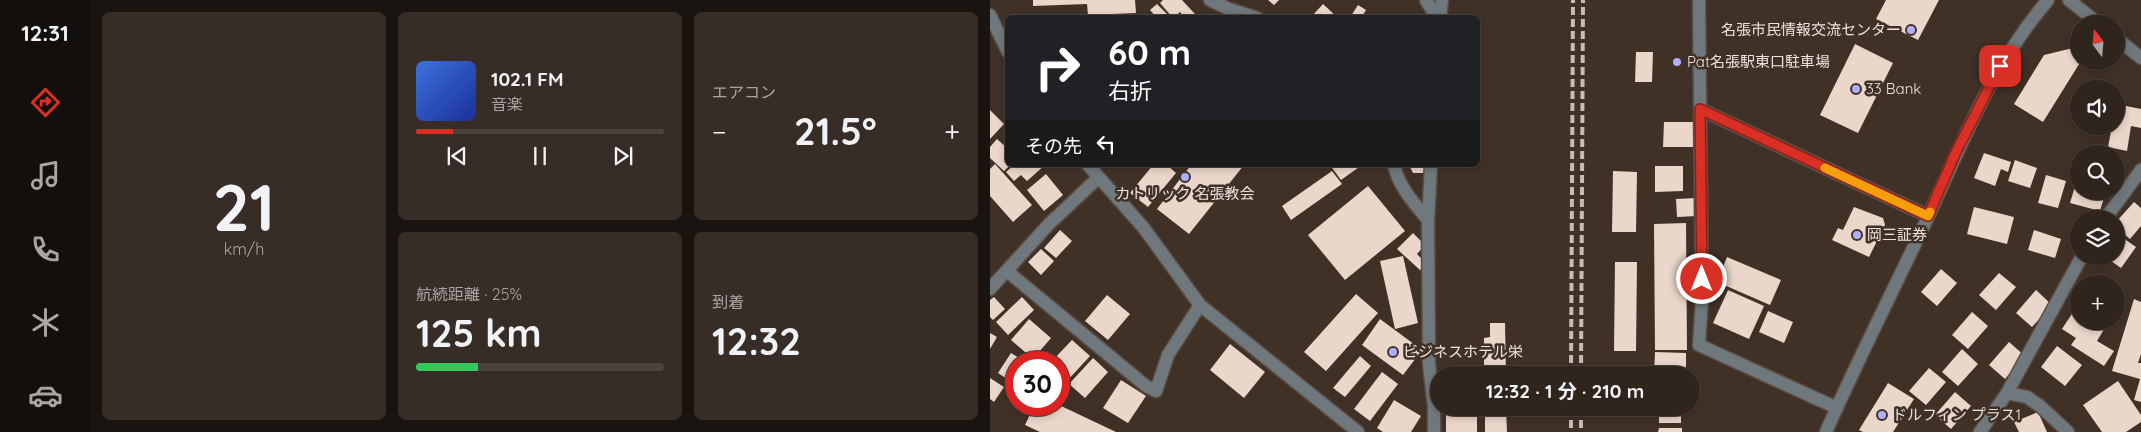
<!DOCTYPE html>
<html lang="ja">
<head>
<meta charset="utf-8">
<style>
	body { margin:0; font-family:Quicksand,"Noto Sans JP",sans-serif; background:#382d26; color:#f1f3f6; height:100vh; display:flex; flex-direction:column; font-size:19px; white-space:nowrap }
	* { box-sizing:border-box; margin:0 }
	p { font-size:16px; color:#a8a5a4 }
	.icon { flex:none; width:28px; height:28px; fill:none; stroke:currentColor; stroke-width:2; stroke-linecap:round; stroke-linejoin:round }
	.map { position:relative; flex:1; overflow:hidden }
	.sheet { display:flex; flex-direction:column; gap:12px; padding:12px; background:#1a1410; width:900px }
	.sheet>* { flex:none }
	.top-card { position:absolute; left:15px; top:15px; width:475px; height:152px; border-radius:8px; box-shadow:0 2px 8px #0003,0 0 0 1px #4b423b; background:#202124; color:#fff; overflow:hidden }
	.needle { width:32px; rotate:344deg }
	.controls { position:absolute; left:1080px; top:15px; display:grid; gap:10px }
	.controls a { display:grid; place-items:center; width:55px; height:55px; border-radius:50%; background:#30251d; box-shadow:0 2px 8px #0003,0 0 0 1px #4b423b; font-size:25px }
	.speed { position:absolute; left:15px; top:351px; display:flex; gap:10px; font-size:25px; font-weight:700; text-align:center }
	.speed>* { display:grid; place-content:center; width:65px; height:65px; border-radius:50%; background:#30251d; box-shadow:0 2px 8px #0003,0 0 0 1px #4b423b; line-height:1 }
	.speed .limit { border:8px solid #d22; background:#fff; color:#111 }
	.pin { position:absolute; display:grid; place-items:center; width:42px; height:42px; color:#fff; margin:-21px; border-radius:10px; box-shadow:0 2px 8px #0006 }
	.me { position:absolute; width:55px; margin:-28px; rotate:0deg; stroke-linejoin:round; filter:drop-shadow(0 0 4px #0008) }
	.turn { display:flex; align-items:center; gap:18px; height:105px; padding:0 20px; font-size:22px }
	.turn .icon { width:65px; height:65px; stroke-width:2.5 }
	.turn b { display:block; font-size:35px; line-height:42px }
	.then { display:flex; align-items:center; height:48px; padding:0 20px; background:#0003; gap:10px; font-size:19px }
	.big { font-size:38px; font-weight:700; line-height:1.1 }
	.sheet .widget { flex:1; display:flex; flex-direction:column; justify-content:center; gap:8px; min-width:0; padding:0 18px; border-radius:8px; background:#382d26 }
	.sheet .dial { align-items:center; gap:0 }
	.dial b { font-size:65px; line-height:1 }
	.song { display:flex; align-items:center; gap:15px }
	.cover { width:60px; height:60px; border-radius:8px; background:linear-gradient(135deg,hsl(220 70% 55%),hsl(230 70% 35%)) }
	.played { height:5px; border-radius:2px; background:linear-gradient(90deg,#d93025 15%,#4b423b 15%) }
	.keys { display:flex; justify-content:space-around; direction:ltr }
	.heat { display:flex; justify-content:space-between; align-items:center; font-size:28px; direction:ltr }
	.charge { height:8px; border-radius:4px; background:linear-gradient(90deg,#34c759 25%,#4b423b 0) }
	.sheet .tiles { flex:1; display:grid; gap:12px; grid-template-columns:repeat(3,1fr) }
	.widget:first-child { grid-row:span 2 }
	.trip { position:absolute; left:440px; top:366px; width:270px; height:50px; border-radius:25px; background:#30251d; box-shadow:0 2px 8px #0003,0 0 0 1px #4b423b; font-weight:700; line-height:50px; text-align:center }
	main { display:flex; flex:1; min-height:0 }
	.dock { display:flex; flex-direction:column; width:90px; justify-content:space-around; align-items:center; background:#130f0c; color:#a8a5a4 }
	.dock .icon { width:35px; height:35px }
	.dock .active { color:#d93025 }
	.dock b { font-size:22px; color:#f1f3f6 }
	.map>svg:first-child { display:block }
</style>
</head>
<body>
<main>
<nav class="dock">
<b>12:31</b>
<svg class="icon active" aria-label="directions" viewBox="0 0 24 24"><path d="M12 3l9 9-9 9-9-9zM9 14v-3h6M13 9l2 2-2 2"/></svg>
<svg class="icon" aria-label="music" viewBox="0 0 24 24"><path d="M9 18V5l10-2v13"/><circle cx="6" cy="18" r="3"/><circle cx="16" cy="16" r="3"/></svg>
<svg class="icon" aria-label="phone" viewBox="0 0 24 24"><path d="M5 4h4l2 5-3 2q2 4 5 5l2-3 5 2v4C11 20 4 13 5 4z"/></svg>
<svg class="icon" aria-label="climate" viewBox="0 0 24 24"><path d="M12 3v18M4 7l16 10M4 17L20 7"/></svg>
<svg class="icon" aria-label="car" viewBox="0 0 24 24"><path d="M5 17H2v-5l4-1 3-4h7l3 4 3 1v5h-3M9 17h6M6 11h13"/><circle cx="7" cy="17" r="2"/><circle cx="17" cy="17" r="2"/></svg>
</nav>
<section class="sheet">
<div class="tiles">
<div class="widget dial"><b>21</b><p>km/h</p></div>
<div class="widget">
<div class="song"><i class="cover"></i><div><b>102.1 FM</b><p>音楽</p></div></div>
<div class="played"></div>
<div class="keys"><svg class="icon" aria-label="previous" viewBox="0 0 24 24"><path d="M18 5L8 12l10 7zM5 5v14"/></svg><svg class="icon" aria-label="pause" viewBox="0 0 24 24"><path d="M8 5v14M16 5v14"/></svg><svg class="icon" aria-label="next" viewBox="0 0 24 24"><path d="M6 5l10 7-10 7zM19 5v14"/></svg></div>
</div>
<div class="widget"><p>エアコン</p>
<div class="heat"><a>−</a><b class="big">21.5°</b><a>+</a></div>
</div>
<div class="widget"><p>航続距離 · 25%</p><b class="big">125 km</b><div class="charge"></div></div>
<div class="widget"><p>到着</p><b class="big">12:32</b></div>
</div>
</section>
<div class="map">
<svg width="1151" height="432" viewBox="0 0 1151 432">
	<rect width="100%" height="100%" fill="#403127"/>
	<path fill="#ead6ca" d="M 43,0 L 145,0 L 146,13 L 98,15 L 97,4 L 43,6 Z
		M 173,0 L 192,0 L 205,14 L 201,18 L 195,18 L 190,12 L 183,18 L 170,3 Z
		M 278,0 L 289,0 L 284,5 Z
		M 896,0 L 949,0 L 928,40 L 886,19 Z
		M 167,4 L 181,18 L 167,18 L 160,10 Z
		M 333,4 L 348,18 L 322,16 Z
		M 368,5 L 376,10 L 371,18 L 363,18 L 361,16 Z
		M 865,44 L 903,63 L 868,133 L 830,115 Z
		M 1087,47 L 1089,48 L 1089,61 L 1091,61 L 1053,122 L 1024,104 L 1054,55 Z
		M 646,52 L 663,52 L 662,82 L 645,82 Z
		M 1126,104 L 1151,109 L 1151,128 L 1141,126 L 1137,151 L 1118,147 L 1122,126 L 1126,126 Z
		M 0,110 L 14,124 L 0,139 Z
		M 674,122 L 704,122 L 704,147 L 673,147 Z
		M 7,139 L 18,149 L 18,165 L 20,165 L 14,171 L 0,158 L 0,147 Z
		M 994,153 L 1021,162 L 1018,172 L 1011,169 L 1005,186 L 984,178 Z
		M 1025,160 L 1047,168 L 1040,188 L 1018,181 Z
		M 5,164 L 42,205 L 23,222 L 0,196 L 0,169 Z
		M 24,165 L 55,165 L 37,181 L 31,175 L 24,181 L 16,172 Z
		M 163,165 L 177,165 L 186,173 L 158,207 L 140,193 Z
		M 201,165 L 254,165 L 199,234 L 167,209 Z
		M 340,165 L 372,165 L 351,180 Z
		M 419,165 L 436,165 L 437,173 L 423,173 Z
		M 665,166 L 693,166 L 693,191 L 665,192 Z
		M 342,171 L 352,184 L 301,220 L 292,206 Z
		M 623,171 L 647,172 L 646,232 L 622,232 Z
		M 56,174 L 73,195 L 54,211 L 37,190 Z
		M 1056,175 L 1076,181 L 1068,208 L 1048,203 Z
		M 1086,183 L 1089,184 L 1089,191 L 1116,191 L 1110,211 L 1080,203 Z
		M 378,186 L 415,231 L 355,280 L 318,235 Z
		M 706,198 L 707,216 L 687,217 L 686,199 Z
		M 1144,202 L 1151,208 L 1151,226 L 1140,239 L 1126,227 L 1126,222 Z
		M 864,207 L 893,218 L 895,225 L 879,257 L 842,240 L 848,228 L 853,230 Z
		M 984,207 L 1024,217 L 1017,244 L 977,234 Z
		M 696,223 L 697,350 L 665,350 L 664,224 Z
		M 70,230 L 82,241 L 66,258 L 54,248 Z
		M 1044,230 L 1071,239 L 1065,258 L 1038,250 Z
		M 423,233 L 435,245 L 427,254 L 437,264 L 430,270 L 407,249 Z
		M 1126,233 L 1146,247 L 1131,268 L 1114,256 L 1126,256 Z
		M 51,249 L 64,261 L 51,275 L 38,262 Z
		M 413,256 L 428,323 L 405,329 L 390,261 Z
		M 737,257 L 791,280 L 780,305 L 727,282 Z
		M 625,262 L 647,262 L 646,351 L 624,351 Z
		M 951,269 L 967,283 L 947,306 L 931,292 Z
		M 1009,273 L 1026,287 L 1006,310 L 989,295 Z
		M 738,290 L 774,306 L 759,339 L 723,323 Z
		M 1046,290 L 1062,305 L 1042,327 L 1026,313 Z
		M 366,294 L 388,313 L 336,371 L 314,352 Z
		M 117,295 L 140,314 L 118,340 L 95,321 Z
		M 4,297 L 15,309 L 3,320 L 0,317 L 0,300 Z
		M 32,297 L 44,310 L 18,335 L 6,322 Z
		M 1144,299 L 1151,302 L 1151,354 L 1148,363 L 1151,363 L 1151,402 L 1144,400 L 1150,379 L 1122,371 Z
		M 1089,303 L 1089,321 L 1119,321 L 1107,341 L 1124,351 L 1114,366 L 1081,345 L 1086,338 L 1072,329 Z
		M 778,311 L 803,322 L 794,343 L 769,332 Z
		M 982,312 L 998,326 L 978,349 L 962,335 Z
		M 39,319 L 61,338 L 43,359 L 21,340 Z
		M 390,319 L 432,350 L 413,375 L 372,345 Z
		M 500,323 L 515,323 L 516,375 L 494,375 L 494,338 L 500,337 Z
		M 0,333 L 7,337 L 0,349 Z
		M 82,340 L 100,356 L 77,381 L 69,373 L 69,362 L 61,362 Z
		M 1019,342 L 1035,356 L 1015,379 L 999,365 Z
		M 240,344 L 275,372 L 254,398 L 220,370 Z
		M 1067,346 L 1092,365 L 1075,386 L 1051,367 Z
		M 972,349 L 988,364 L 968,386 L 952,372 Z
		M 665,352 L 696,353 L 696,374 L 664,374 Z
		M 21,353 L 36,362 L 26,362 L 26,385 L 8,373 Z
		M 370,356 L 381,366 L 355,397 L 343,388 Z
		M 103,358 L 118,372 L 95,398 L 79,384 Z
		M 939,368 L 956,382 L 936,405 L 919,391 Z
		M 392,372 L 408,384 L 380,421 L 364,409 Z
		M 0,378 L 14,387 L 4,402 L 0,399 Z
		M 131,380 L 156,396 L 138,423 L 113,408 Z
		M 1128,381 L 1151,415 L 1151,422 L 1136,432 L 1112,432 L 1093,405 Z
		M 898,383 L 924,399 L 903,432 L 873,432 L 869,430 Z
		M 965,392 L 981,406 L 961,429 L 945,415 Z
		M 404,400 L 431,416 L 421,432 L 393,432 L 387,428 Z
		M 37,405 L 69,405 L 126,432 L 50,432 L 35,425 L 43,408 Z
		M 456,408 L 487,408 L 487,432 L 456,432 Z
		M 495,408 L 516,408 L 517,432 L 495,432 Z
		M 634,408 L 655,408 L 655,415 L 634,416 Z
		M 669,408 L 691,408 L 691,423 L 669,423 Z
		M 1048,412 L 1057,432 L 1029,432 L 1024,422 Z
		M 669,428 L 692,428 L 692,432 L 668,432 Z"/>
	<g fill="none" stroke-linecap="round" stroke-linejoin="round">
		<defs>
			<path id="minor" d="M 220,0 L 239,9 L 267,18
				M 436,0 L 447,18
				M 709,0 L 712,298 L 709,345 L 847,408
				M 1079,0 L 1109,24
				M 0,15 L 18,52
				M 450,18 L 452,0
				M 1126,38 L 1151,58
				M 710,109 L 938,216
				M 98,165 L 153,227 L 210,305 L 368,432
				M 404,165 C 409,187 423,202 438,220
				M 441,165 L 438,220 L 439,364 L 444,407 L 444,432
				M 1115,219 L 1151,170
				M 17,271 L 156,386 L 166,391 L 178,355 L 210,305
				M 0,289 L 59,224 L 108,178
				M 1017,393 L 1037,397 L 1050,406 L 1078,432
				M 836,432 C 868,359 904,289 938,217 C 973,141 1003,64 1058,0
				M 990,432 L 1017,393 L 1092,256"/>
		</defs>
		<use href="#minor" stroke="#5c4d44" stroke-width="15"/>
		<use href="#minor" stroke="#6f787d" stroke-width="12"/>
		<path stroke="#c7bcb6" stroke-width="4" stroke-dasharray="8 4" stroke-linecap="butt" d="M 581,375 L 583,0
			M 591,375 L 593,0
			M 581,408 L 581,432
			M 591,408 L 591,432"/>
	</g>
	<g fill="none" stroke-linecap="round" stroke-linejoin="round">
		<defs>
			<path id="route" d="M 712,279 L 710,109 L 938,216 L 966,152 L 1010,66"/>
		</defs>
		<use href="#route" stroke="#8d1f18" stroke-width="12"/>
		<use href="#route" stroke="#d93025" stroke-width="9"/>
		<path stroke="#f59e0b" stroke-width="9" d="M 835,168 L 938,216 L 940,212"/>
	</g>
	<g fill="#adaffb" stroke="#403127" stroke-width="2">
		<circle cx="921" cy="30" r="5"/>
		<circle cx="687" cy="62" r="5"/>
		<circle cx="866" cy="89" r="5"/>
		<circle cx="195" cy="177" r="5"/>
		<circle cx="867" cy="235" r="5"/>
		<circle cx="403" cy="352" r="5"/>
		<circle cx="892" cy="415" r="5"/>
	</g>
	<g text-anchor="middle" stroke-width="5" stroke-linejoin="round" paint-order="stroke">
		<g font-size="15" fill="#ece2dc" stroke="#403127" text-anchor="start">
			<text x="911" y="35" text-anchor="end">名張市民情報交流センター</text>
			<text x="697" y="67">Pat名張駅東口駐車場</text>
			<text x="876" y="94">33 Bank</text>
			<text x="195" y="199" text-anchor="middle">カトリック 名張教会</text>
			<text x="877" y="240">岡三証券</text>
			<text x="413" y="357">ビジネスホテル栄</text>
			<text x="902" y="420">ドルフィン プラス1</text>
		</g>
	</g>
</svg>
<div class="controls">
<a><svg class="needle" viewBox="-14 -14 28 28"><path d="M0-13l5 13h-10z" fill="#e53935"/><path d="M0 13l5-13h-10z" fill="#a8a5a4"/></svg></a>
<a><svg class="icon" aria-label="sound" viewBox="0 0 24 24"><path d="M4 9h4l5-4v14l-5-4H4zM17 9q2 3 0 6"/></svg></a>
<a><svg class="icon" aria-label="search" viewBox="0 0 24 24"><circle cx="10" cy="10" r="6"/><path d="M15 15l6 6"/></svg></a>
<a><svg class="icon" aria-label="layers" viewBox="0 0 24 24"><path d="M12 4l9 5-9 5-9-5zM3 14l9 5 9-5"/></svg></a>
<a>+</a>
</div>
<div class="speed"><div class="limit">30</div></div>
<div class="pin" style="left:1010px;top:66px;background:#d93025"><svg class="icon" aria-label="arrive" viewBox="0 0 24 24"><path d="M6 21V4h12l-3 4 3 4H6"/></svg></div>
<svg class="me" style="left:712px;top:279px" viewBox="-20 -20 40 40"><circle r="17" fill="#d93025" stroke="#fff" stroke-width="3"/><path d="M0-11L8 9 0 5-8 9z" fill="#fff"/></svg>
<div class="trip">12:32 · 1 分 · 210 m</div>
<div class="top-card">
<div class="turn"><svg class="icon" aria-label="right" viewBox="0 0 24 24"><path d="M7 20v-9h11M14 6l5 5-5 5"/></svg><div><b>60 m</b>右折</div></div>
<div class="then">その先<svg class="icon" aria-label="left" viewBox="0 0 24 24"><path d="M17 20v-9H6M10 6l-5 5 5 5"/></svg></div>
</div>
</div>
</main>
</body>
</html>
